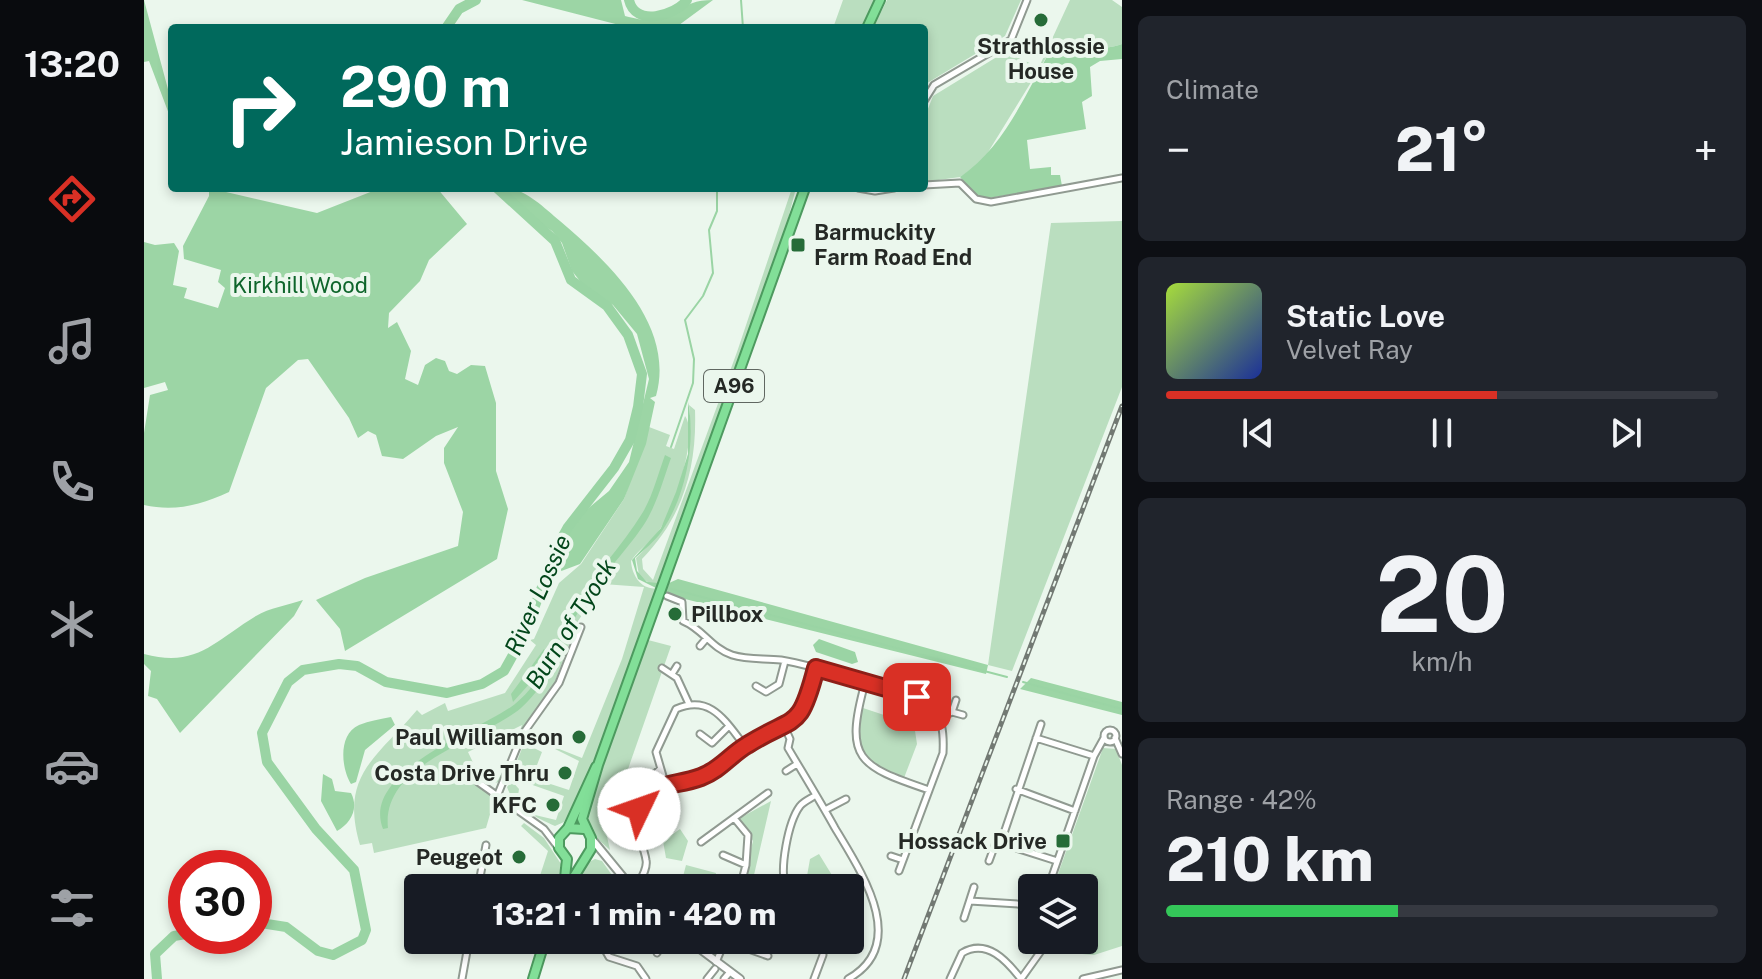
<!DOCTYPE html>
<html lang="en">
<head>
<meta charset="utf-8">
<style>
	body { margin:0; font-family:"Public Sans",sans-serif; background:#20242c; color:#f1f3f6; height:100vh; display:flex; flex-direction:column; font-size:30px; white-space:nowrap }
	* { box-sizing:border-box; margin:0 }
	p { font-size:26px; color:#9ea1a6 }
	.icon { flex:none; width:44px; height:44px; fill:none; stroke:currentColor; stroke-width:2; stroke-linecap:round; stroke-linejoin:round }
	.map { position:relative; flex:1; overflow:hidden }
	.sheet { display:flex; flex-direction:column; gap:16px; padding:16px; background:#0d0f14; width:640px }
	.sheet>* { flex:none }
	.guide { position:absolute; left:24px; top:24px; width:760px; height:168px; border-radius:8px; box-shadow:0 4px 12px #0003; background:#00695c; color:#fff; overflow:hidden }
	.controls { position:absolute; left:874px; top:874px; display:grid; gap:16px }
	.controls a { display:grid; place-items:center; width:80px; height:80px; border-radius:8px; background:#171b24; box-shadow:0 4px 12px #0003; font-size:40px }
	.speed { position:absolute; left:24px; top:850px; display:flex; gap:16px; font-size:40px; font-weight:700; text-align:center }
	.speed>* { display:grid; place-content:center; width:104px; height:104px; border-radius:50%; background:#171b24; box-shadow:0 4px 12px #0003; line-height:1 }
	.speed .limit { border:12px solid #d22; background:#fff; color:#111 }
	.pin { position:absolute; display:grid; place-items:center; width:68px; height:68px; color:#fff; margin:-34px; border-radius:16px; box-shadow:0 4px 12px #0006 }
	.me { position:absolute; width:88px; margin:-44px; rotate:48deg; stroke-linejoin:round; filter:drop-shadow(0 0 6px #0008) }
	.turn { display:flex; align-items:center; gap:28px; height:168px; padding:0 40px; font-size:36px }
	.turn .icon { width:104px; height:104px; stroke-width:2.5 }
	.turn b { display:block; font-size:56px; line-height:68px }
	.big { font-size:60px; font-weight:800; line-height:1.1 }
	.sheet .tile { flex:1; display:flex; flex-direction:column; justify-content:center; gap:12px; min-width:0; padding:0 28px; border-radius:12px; background:#20242c }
	.sheet .dial { align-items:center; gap:0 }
	.dial b { font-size:104px; line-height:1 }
	.song { display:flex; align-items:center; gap:24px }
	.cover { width:96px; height:96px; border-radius:12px; background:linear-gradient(135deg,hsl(80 70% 55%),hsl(230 70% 35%)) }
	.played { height:8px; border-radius:4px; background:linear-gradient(90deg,#d93025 60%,#363941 60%) }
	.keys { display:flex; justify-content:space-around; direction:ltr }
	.heat { display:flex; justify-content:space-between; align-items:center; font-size:44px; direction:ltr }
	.charge { height:12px; border-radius:6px; background:linear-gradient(90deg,#34c759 42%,#363941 0) }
	.trip { position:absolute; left:260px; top:874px; width:460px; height:80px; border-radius:8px; background:#171b24; box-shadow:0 4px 12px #0003; font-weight:800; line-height:80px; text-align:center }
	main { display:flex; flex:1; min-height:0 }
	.tabs { display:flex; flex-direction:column; width:144px; justify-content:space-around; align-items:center; background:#090b0e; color:#9ea1a6 }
	.tabs .icon { width:56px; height:56px }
	.tabs .on { color:#d93025 }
	.tabs b { font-size:36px; color:#f1f3f6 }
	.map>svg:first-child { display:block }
</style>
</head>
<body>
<main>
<nav class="tabs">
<b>13:20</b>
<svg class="icon on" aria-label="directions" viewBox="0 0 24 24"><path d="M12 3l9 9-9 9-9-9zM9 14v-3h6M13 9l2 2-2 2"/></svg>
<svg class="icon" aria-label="music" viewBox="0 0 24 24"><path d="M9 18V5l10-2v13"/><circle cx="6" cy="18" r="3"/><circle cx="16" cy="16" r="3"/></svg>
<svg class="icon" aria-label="phone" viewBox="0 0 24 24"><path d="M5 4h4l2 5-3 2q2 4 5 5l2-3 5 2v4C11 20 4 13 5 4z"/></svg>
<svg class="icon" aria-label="climate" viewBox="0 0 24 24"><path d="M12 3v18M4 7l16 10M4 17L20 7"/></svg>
<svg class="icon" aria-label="car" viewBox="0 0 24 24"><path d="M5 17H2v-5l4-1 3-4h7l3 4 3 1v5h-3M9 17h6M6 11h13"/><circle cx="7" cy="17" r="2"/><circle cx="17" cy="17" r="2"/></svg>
<svg class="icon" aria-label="filters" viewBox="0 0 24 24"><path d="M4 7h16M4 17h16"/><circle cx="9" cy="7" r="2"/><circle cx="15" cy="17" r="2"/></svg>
</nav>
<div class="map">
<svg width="978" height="979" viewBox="0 0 978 979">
	<rect width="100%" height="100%" fill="#ebf7ed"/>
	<path fill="#badebf" d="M 699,0 L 731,0 L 718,28 L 689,28 Z
		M 743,0 L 877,0 L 861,36 L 780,85 L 780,28 L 729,28 Z
		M 926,0 L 968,0 L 978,7 L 978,44 C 953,53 930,43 905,53 L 838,162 L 816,177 L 780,182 L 780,119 L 789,96 L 869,47 L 870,56 L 895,67 Z
		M 648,188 L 652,188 L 643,223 L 517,583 L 506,584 L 495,575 L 492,558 C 534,520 551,461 545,405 L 551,410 C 553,468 539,517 498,559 L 499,569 L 509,580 L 593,352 Z
		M 978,221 L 978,387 L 868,671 L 844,665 L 907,223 Z
		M 541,416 C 555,434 530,509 516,529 C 508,541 494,550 487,561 C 488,577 499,591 514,588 L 449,765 L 420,822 L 411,826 C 392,817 370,808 363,787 L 368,781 L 375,789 L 373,803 L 391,815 L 412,820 L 420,796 L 380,782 L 369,771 L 379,746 L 384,745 L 398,752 L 388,778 L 425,790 L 435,761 L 395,741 L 438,758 L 478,659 L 500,587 L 459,584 L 434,621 L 409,687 L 382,723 L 370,747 L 378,725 L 324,752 L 336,777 L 347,782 L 354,780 L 364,761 L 355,782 L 346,784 L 335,779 L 333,783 L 351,797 L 342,828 L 230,853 L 228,843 L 216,845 C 195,774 234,757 273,710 L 278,715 L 301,703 L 304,711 L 361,693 L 392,645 L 386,640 L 390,639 L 415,583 L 437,564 L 480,499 L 505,427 L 526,435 L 522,446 L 530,449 Z
		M 504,640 L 527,646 L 462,832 L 466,850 L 446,832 L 443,812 Z
		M 776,703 L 792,720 L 771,731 L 773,744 L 760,778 C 718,765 710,749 716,707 L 767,724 Z
		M 959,748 L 972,749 L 978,765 L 978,946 L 950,955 L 938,954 L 927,942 L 940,940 L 940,888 L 909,888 Z
		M 627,801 L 607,888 L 597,888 L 609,841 L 596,818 Z
		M 380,823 L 400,838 L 417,864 L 413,888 L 392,888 L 404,851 L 377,826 Z
		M 536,829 L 544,841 L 538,861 L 522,858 L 519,841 Z
		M 675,854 L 694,885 L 696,888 L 673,888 L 663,876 L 666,859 Z
		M 451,859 L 458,861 L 477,888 L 453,874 L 440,888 L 432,888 L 443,863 Z
		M 542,865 L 572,873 L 569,888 L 536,888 Z"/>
	<path fill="#9cd5a5" d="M 0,0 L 28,104 L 28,122 L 5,61 L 0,62 Z
		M 378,0 L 477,0 L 481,16 C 535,31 525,0 569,0 L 531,28 L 487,28 Z
		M 978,44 L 978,59 L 956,61 L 946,67 L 948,96 L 938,102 L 942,129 L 883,140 L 886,169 L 907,167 L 907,175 L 916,175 L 918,186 L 845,198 L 833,196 L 816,177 C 859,148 880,97 905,53 C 929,43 953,53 978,44 Z
		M 65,188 L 173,213 L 234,189 L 293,188 L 323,224 L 285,260 L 276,281 L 245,313 L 244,328 L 253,322 L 267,351 L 261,379 L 274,385 L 281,365 L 292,358 L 301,361 L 305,371 L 313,374 L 327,365 L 341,366 L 352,403 L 352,471 L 364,509 L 353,559 L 201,651 L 196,629 L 172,600 L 221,578 L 314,546 L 319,512 L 300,463 L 300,448 L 314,427 L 292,436 L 259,459 L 238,456 L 232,435 L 224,431 L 214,438 L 205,418 L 164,359 L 154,360 L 122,388 L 85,492 C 56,505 31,512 0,505 L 0,433 L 6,395 L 24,390 L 21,382 L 0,388 L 0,242 L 11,245 L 30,243 L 35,251 L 29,285 L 43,288 L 40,298 L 74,308 L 81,288 L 74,282 L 77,270 L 40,259 L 39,246 L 65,196 Z
		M 359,188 C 381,188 399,207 416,221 C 464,262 532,325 512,396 L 506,398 L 511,402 L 502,444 L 480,499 L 436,564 L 412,573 L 420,540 L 435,516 L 465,491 L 485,462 L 505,379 L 493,334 L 469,305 L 440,286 L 428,271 L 418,243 L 408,231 L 391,220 Z
		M 534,579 L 844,665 L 842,674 L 521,594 L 525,583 Z
		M 159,600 L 150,616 L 36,733 L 13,699 L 4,696 L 7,671 L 0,664 L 0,654 C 53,668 69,642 112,616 C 125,608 144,605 159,600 Z
		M 400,649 L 406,652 L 397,671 L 369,702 L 367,694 Z
		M 887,678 L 978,702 L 978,715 L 876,689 Z
		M 247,717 L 251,725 L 221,750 L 212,782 L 207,784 C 197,768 194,734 215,725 C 225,721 237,719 247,717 Z
		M 179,774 L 188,779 L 191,791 L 207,793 C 215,808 207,823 193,831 L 177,801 Z"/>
	<path fill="#9ad4a4" d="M 544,402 C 552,442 542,496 518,531 C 511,541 501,549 491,558 L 493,571 L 503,582 L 514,583 L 512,588 L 494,579 L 488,560 L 517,528 L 532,492 L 544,454 Z
		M 521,455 L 527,458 C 519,480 513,505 499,526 C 480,554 454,579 436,609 C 416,642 408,681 377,708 C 336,742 237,763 244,828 L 239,829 C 216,771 336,731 371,704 C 401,680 410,644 428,611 C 448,576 478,547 499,512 C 509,495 514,474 521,455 Z
		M 675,639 L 711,652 L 714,662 L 708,664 L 672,652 L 669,645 Z"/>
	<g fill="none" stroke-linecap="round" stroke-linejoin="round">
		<path stroke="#9ad4a4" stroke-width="2" d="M 597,0 L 599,28
			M 527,447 L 549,383 L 550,359 L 541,320 L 559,296 L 569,273 L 565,230 L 573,211 L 573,188
			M 520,587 L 863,677
			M 879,682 L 978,709"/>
		<path stroke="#9ad4a4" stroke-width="10" d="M 485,0 C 491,27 531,16 543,0
			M 302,28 L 315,9 L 332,0
			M 110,922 L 142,927 L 174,951 L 189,955 L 218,940 L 222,930 L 210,870 L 172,829 L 123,762 L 118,733 L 144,682 L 159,670 L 195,664 L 213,666 L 242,682 L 303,693 L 338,684 L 360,671 L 380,635 L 413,547 L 424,527 L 470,468 L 486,440 L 494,407 L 498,374 L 484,335 L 463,306 L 427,280 L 411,241 L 353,188
			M 13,979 L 11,954 L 30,936 L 42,934"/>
		<defs>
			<path id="minor" d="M 780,101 L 790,85 L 867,40 L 883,0
				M 780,185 L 816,183 L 832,199 L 847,202 L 978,178
				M 714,188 L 731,191 L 750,188
				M 523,596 L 538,602 L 539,621 C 559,629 567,648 588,655 C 604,660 620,658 637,660 C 659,664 769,691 783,703 C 799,716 800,733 799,753 L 755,871
				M 556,646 L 562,639
				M 518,668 L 533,678 L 545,704
				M 528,674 L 533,666
				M 721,683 C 700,759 714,766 785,790
				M 612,686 L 622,692 L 635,684 L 641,661
				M 808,712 L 812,700
				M 796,718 L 808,712 L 819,715
				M 897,724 L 858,839 L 869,847 L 913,861
				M 641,728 L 646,739 L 644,748 C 660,775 676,801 691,828 C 716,870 767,944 704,979
				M960 736a6 6 0 1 1 12 0a6 6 0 1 1-12 0Z
				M 556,734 L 568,743 L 585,726
				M 892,738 L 950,756
				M 971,738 L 978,754
				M 642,771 L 653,764
				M 334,782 L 400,829 L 413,846
				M 521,783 L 512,752 L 532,709 C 567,694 581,721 601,746
				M 872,789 L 931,811
				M 510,790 L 524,813
				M 354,794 L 378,735 L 415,683 L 437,627
				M 505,794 L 504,780 L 515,770
				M 681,810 L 702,799
				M 590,818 L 604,835 L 602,865
				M 557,842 L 624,793
				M 579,855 L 602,865 L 596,888
				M 747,856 L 759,860
				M 845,861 L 852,842 L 858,839
				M 334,888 L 342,845
				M 492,888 C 496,880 504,869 502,860 C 498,834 477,819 507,793 C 522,779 541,783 558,776 C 577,769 587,754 604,745 C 652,716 656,728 672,668
				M 642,888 C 635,870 644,822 656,806 C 660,801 666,799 672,795
				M 904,888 L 950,756 L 960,738
				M 826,901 L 888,905
				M 820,918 L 830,887
				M 462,940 L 461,950 L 465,957 L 493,966 L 502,979
				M 582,941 L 624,956
				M 513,953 L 521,940
				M 572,962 L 581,941
				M 318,979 L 325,940
				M 563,979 L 571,969
				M 580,979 L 586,972
				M 670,979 L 679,955 L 678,940
				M 806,979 L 818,953 C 843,938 863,961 877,979
				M 877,979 L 897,951 L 899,940
				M 939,979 L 978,970"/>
			<path id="tertiary" d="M 447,838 L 488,888
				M 544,940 L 596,979"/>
			<path id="trunk" d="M 723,28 L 736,0
				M 424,828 L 452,767
				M 420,887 L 423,859 L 415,848 L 415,838 L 424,828 L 440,829
				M 423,888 L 447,849 L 447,838 L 438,819 L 454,765 L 661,188
				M 389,979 L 401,940"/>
		</defs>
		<use href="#minor" stroke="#909a91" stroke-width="9"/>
		<use href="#tertiary" stroke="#909a91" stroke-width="10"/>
		<use href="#trunk" stroke="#4d9a5f" stroke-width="12"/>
		<use href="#minor" stroke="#fff" stroke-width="5"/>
		<use href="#tertiary" stroke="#fff" stroke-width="6"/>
		<use href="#trunk" stroke="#82df98" stroke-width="8"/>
		<defs>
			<path id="rail" d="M 760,979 L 978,406"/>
		</defs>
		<use href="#rail" stroke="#727973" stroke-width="5"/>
		<use href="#rail" stroke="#ebf7ed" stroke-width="2" stroke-dasharray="6" stroke-linecap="butt"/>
	</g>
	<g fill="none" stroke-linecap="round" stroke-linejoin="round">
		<defs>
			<path id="route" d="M 495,809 C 516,778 527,788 557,777 C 576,770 586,755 603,745 C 652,714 655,733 672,668 L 773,697"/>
		</defs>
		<use href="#route" stroke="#8d1f18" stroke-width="20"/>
		<use href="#route" stroke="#d93025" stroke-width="14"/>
	</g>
	<g fill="#266c38" stroke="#ebf7ed" stroke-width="3">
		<circle cx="897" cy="20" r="8"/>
		<rect x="646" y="237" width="16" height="16" rx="4"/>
		<circle cx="531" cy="614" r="8"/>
		<circle cx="435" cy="737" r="8"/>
		<circle cx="421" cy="773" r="8"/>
		<circle cx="409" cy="805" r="8"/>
		<rect x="911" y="833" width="16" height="16" rx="4"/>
		<circle cx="375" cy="857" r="8"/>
	</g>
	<g text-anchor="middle" stroke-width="8" stroke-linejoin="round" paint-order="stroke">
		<rect fill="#ebf7ed" stroke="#606761" stroke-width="2" x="560" y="370" width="60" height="32" rx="6"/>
		<g font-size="20" font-weight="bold" fill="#252925">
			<text x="590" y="393">A96</text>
		</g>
		<g font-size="22" font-weight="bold" fill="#252925" stroke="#ebf7ed" text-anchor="end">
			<text x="897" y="54" text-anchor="middle">Strathlossie<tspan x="897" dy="25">House</tspan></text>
			<text x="670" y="240" text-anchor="start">Barmuckity<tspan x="670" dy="25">Farm Road End</tspan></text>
			<text x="547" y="622" text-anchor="start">Pillbox</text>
			<text x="419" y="745">Paul Williamson</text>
			<text x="405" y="781">Costa Drive Thru</text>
			<text x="393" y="813">KFC</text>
			<text x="903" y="849">Hossack Drive</text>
			<text x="359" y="865">Peugeot</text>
		</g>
		<g font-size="22" fill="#0e652b" stroke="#ebf7ed">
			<text x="156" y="293">Kirkhill Wood</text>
		</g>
		<g font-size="24" font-style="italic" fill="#02461a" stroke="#ebf7ed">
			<text transform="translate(394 595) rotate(-66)" y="8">River Lossie</text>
			<text transform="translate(427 624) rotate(-58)" y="8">Burn of Tyock</text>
		</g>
	</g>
</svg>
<div class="controls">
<a><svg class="icon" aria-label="layers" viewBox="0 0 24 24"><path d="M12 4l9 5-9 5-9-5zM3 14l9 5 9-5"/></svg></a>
</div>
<div class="speed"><div class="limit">30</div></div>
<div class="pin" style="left:773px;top:697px;background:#d93025"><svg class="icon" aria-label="arrive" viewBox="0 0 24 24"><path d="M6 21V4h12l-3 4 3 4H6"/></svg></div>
<svg class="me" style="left:495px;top:809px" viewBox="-20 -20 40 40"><circle r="19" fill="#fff"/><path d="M0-13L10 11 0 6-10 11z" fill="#d93025"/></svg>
<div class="trip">13:21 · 1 min · 420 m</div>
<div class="guide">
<div class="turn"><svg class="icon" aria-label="right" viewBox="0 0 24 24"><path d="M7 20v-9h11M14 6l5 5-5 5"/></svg><div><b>290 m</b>Jamieson Drive</div></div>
</div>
</div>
<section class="sheet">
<div class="tile"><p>Climate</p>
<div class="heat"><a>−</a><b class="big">21°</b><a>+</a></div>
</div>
<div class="tile">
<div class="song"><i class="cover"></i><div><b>Static Love</b><p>Velvet Ray</p></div></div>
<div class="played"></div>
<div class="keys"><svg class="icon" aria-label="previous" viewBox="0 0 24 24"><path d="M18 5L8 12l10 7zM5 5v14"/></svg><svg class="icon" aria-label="pause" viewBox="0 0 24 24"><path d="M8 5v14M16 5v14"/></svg><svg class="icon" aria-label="next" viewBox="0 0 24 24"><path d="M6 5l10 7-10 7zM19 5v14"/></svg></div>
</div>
<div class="tile dial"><b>20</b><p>km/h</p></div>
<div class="tile"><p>Range · 42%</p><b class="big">210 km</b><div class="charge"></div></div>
</section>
</main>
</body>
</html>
